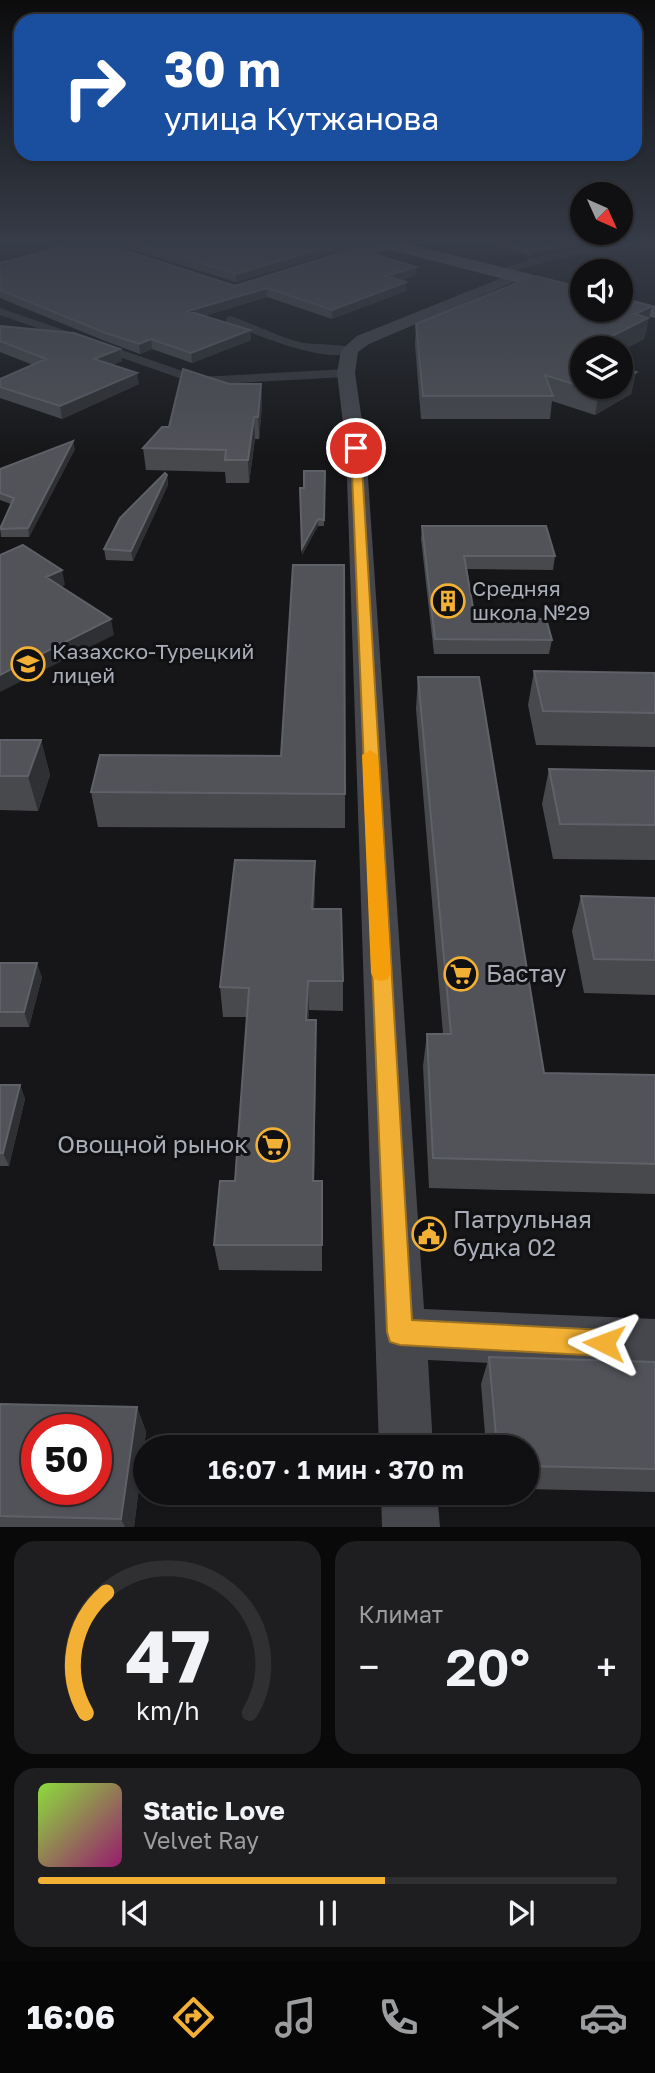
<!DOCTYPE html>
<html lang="ru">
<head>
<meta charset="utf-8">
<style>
	body { margin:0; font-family:"Golos Text",sans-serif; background:#1e1e20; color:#f1f3f6; height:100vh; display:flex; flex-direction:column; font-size:26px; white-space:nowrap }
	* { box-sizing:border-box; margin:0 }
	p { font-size:23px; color:#9c9d9f }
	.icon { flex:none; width:38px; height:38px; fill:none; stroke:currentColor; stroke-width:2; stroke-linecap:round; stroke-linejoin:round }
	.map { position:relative; height:1527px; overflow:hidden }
	.panel { display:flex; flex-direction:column; gap:14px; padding:14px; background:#09090a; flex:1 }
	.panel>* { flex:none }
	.guide { position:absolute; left:14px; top:14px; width:628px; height:147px; border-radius:21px; box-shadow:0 2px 5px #0004,0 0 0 2px #303032; background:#1a4fa0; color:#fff; overflow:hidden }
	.needle { width:46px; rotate:135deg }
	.controls { position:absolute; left:570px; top:182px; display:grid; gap:14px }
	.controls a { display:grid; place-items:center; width:63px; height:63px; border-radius:50%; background:#101012; box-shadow:0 2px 5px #0004,0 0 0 2px #303032; font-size:35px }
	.speed { position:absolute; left:21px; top:1414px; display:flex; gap:14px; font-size:35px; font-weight:700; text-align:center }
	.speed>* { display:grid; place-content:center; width:91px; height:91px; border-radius:50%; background:#101012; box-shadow:0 2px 5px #0004,0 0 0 2px #303032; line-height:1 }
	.speed .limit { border:10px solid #d22; background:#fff; color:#111 }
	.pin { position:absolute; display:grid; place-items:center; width:60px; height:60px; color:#fff; margin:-30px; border:4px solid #fff; border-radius:50%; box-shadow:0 2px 7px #0007 }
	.me { position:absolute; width:77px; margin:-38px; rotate:273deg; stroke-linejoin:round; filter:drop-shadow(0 0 5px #0008) }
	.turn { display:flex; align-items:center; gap:24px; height:147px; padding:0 35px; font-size:32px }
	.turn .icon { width:91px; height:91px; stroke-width:2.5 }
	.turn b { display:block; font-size:49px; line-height:60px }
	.big { font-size:52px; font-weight:600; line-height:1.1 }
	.panel .card { flex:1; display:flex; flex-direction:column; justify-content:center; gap:10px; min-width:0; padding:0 24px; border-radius:21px; background:#1e1e20 }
	.panel .dial { align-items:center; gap:0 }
	.dial svg { height:182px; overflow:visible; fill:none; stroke:#303032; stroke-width:7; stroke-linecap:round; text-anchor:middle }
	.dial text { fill:#f1f3f6; stroke:none }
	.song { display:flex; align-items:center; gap:21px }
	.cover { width:84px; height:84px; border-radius:10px; background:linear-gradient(135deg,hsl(90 70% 55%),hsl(320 70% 35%)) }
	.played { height:7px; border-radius:4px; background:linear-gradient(90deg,#f2b134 60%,#303032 60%) }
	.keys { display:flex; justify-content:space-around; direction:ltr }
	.heat { display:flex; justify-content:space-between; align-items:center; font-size:38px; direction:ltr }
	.panel .tiles { flex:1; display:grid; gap:14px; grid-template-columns:1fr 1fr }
	.card:last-child { grid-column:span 2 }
	.trip { position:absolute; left:133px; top:1435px; width:406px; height:70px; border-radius:35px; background:#101012; box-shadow:0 2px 5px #0004,0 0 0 2px #303032; font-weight:600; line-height:70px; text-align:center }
	.tabs { display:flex; height:112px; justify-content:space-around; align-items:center; background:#060607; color:#9c9d9f }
	.tabs .icon { width:49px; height:49px }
	.tabs .on { color:#f2b134 }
	.tabs b { font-size:32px; color:#f1f3f6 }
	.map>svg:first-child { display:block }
</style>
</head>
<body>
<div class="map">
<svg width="655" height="1527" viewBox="0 0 655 1527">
	<rect width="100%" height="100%" fill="#161618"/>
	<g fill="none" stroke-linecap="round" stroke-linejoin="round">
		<path fill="#37383d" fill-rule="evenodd" d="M 601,243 L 619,243 L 498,275 L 493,272 L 535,257 Z
			M 0,308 L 200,377 L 346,369 L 353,373 L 346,377 L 199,385 L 0,315 Z
			M 230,316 C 255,324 277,337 303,343 C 316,345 347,343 356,350 C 334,368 251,333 226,322 L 226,318 Z"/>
		<path fill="#45474d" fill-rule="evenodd" d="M 516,272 L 521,273 L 523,276 L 521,279 L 369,344 L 358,352 L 355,373 L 366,448 L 424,1309 L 655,1319 L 655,1371 L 428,1360 L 433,1447 L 379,1447 L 346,448 L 337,373 L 341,350 L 357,336 Z
			M 381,1493 L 437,1493 L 440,1527 L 382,1527 Z"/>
		<path fill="#63666e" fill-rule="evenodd" d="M 377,243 L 404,243 L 583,287 L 583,299 L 379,247 Z
			M 621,297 L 655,306 L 655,318 L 621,309 Z"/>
	</g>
	<path fill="#47494d" d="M 37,243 L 103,243 L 235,286 L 384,249 L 384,257 L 416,275 L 401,280 L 406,291 L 332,319 L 267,297 L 204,316 L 250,330 L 251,340 L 192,363 L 152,349 L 140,354 L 105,341 L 0,298 L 0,263 L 56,248 Z
		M 110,243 L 360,243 L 359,245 L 236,282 Z
		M 500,243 L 590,243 L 530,256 L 499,247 Z
		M 416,324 L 648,326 L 647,327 L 644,339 L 621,351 L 621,348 L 583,348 L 583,387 L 636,372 L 631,394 L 595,415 L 552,401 L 550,419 L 421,419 L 415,345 Z
		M 0,326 L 120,349 L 122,361 L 112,365 L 139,384 L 62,419 L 0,398 L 0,379 L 33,365 L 0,352 Z
		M 229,384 L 261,384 L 262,405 L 259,439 L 255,439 L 249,483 L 226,483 L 225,472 L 146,470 L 143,448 L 169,427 Z
		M 75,449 L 29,537 L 1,537 L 0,527 L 11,504 L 0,500 L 0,469 Z
		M 325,471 L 324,526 L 318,526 L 302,555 L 300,495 Z
		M 167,475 L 168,485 L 133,561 L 106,560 L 104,549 Z
		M 422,526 L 555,556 L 553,570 L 467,569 L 475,619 L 552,640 L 549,654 L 434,654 L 421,539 Z
		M 534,671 L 655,673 L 655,747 L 536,745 L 528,705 Z
		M 418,677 L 544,1073 L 655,1075 L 655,1194 L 429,1188 L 423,1066 L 427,1034 L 443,1034 L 416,709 Z
		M 0,740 L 41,740 L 50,775 L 38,811 L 0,810 Z
		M 281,756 L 345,794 L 345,828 L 98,827 L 91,792 Z
		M 549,769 L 655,771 L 655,860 L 553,859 L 542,804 Z
		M 315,891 L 314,909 L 343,981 L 343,1011 L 309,1010 L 308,1020 L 316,1049 L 314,1181 L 322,1181 L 322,1271 L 219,1270 L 214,1245 L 235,1181 L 247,1017 L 223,1017 L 220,987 Z
		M 581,896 L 655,898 L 655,995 L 584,993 L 572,931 Z
		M 0,963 L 42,977 L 29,1027 L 0,1027 Z
		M 0,1085 L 20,1085 L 25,1099 L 9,1166 L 0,1166 Z
		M 489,1357 L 655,1362 L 655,1492 L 527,1489 L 527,1447 L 486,1447 L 481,1384 Z
		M 0,1404 L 137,1407 L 146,1432 L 134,1527 L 0,1527 Z"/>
	<path fill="#2f3033" d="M 340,243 L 360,243 L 359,245 L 236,282 L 236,274 Z
		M 569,243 L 590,243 L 530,256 L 531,251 Z
		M 649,243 L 655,243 L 655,247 L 581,256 L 582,251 Z
		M 384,249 L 384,257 L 370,253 Z
		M 416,267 L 416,275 L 387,285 L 387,276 Z
		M 406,282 L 406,291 L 332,319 L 332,310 Z
		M 267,288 L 267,297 L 189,320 L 188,311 Z
		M 652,306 L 644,339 L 621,351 L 621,348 L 588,348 L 635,314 Z
		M 250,330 L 251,340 L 192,363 L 191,353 Z
		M 151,339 L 152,349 L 140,354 L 139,344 Z
		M 120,349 L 122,361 L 96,371 L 94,359 Z
		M 636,372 L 631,394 L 595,415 L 599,392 L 609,387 L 621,387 L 621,380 Z
		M 137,373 L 139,384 L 62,419 L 60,406 Z
		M 261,384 L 262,405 L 259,439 L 258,417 Z
		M 254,417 L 255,439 L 249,483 L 248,460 Z
		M 73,441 L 75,449 L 29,537 L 28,528 Z
		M 167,475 L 168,485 L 133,561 L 131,551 Z
		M 318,519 L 318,526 L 302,555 L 302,548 Z
		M 62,570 L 65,585 L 49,592 L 46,577 Z
		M 111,619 L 114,635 L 0,692 L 0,675 Z
		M 41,740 L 50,775 L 38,811 L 28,776 Z
		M 315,861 L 315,891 L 313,938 L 312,909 Z
		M 37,963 L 42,977 L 29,1027 L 24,1012 Z
		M 308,981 L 309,1010 L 307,1049 L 306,1020 Z
		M 316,1020 L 316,1049 L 314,1208 L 313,1181 Z
		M 20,1085 L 25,1099 L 9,1166 L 3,1153 Z
		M 137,1407 L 146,1432 L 134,1527 L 125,1527 L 121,1519 Z"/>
	<path fill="#525359" stroke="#5f6168" stroke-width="2" fill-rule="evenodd" d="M 63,243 L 103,243 L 235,286 L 369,244 L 384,249 L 370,253 L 416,267 L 387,276 L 406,282 L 332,310 L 267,288 L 188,311 L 250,330 L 191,353 L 151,339 L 139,344 L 103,332 L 0,290 L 0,263 L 70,245 Z
		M 135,243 L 340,243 L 236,274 Z
		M 500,243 L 569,243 L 531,251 Z
		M 613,243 L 649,243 L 582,251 Z
		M 534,276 L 583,288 L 583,310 L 621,310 L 621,298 L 652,306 L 635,314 L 648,318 L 588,348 L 583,348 L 583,351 L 576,355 L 583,357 L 583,387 L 545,375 L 553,396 L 423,396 L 416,324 Z
		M 0,326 L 74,333 L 120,349 L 94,359 L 137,373 L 60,406 L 0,387 L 0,379 L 46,359 L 0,341 Z
		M 621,368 L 636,372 L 621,380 Z
		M 183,369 L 229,384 L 261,384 L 258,417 L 254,417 L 248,460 L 225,460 L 226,450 L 143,448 L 162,427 L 169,427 Z
		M 583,387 L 609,387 L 599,392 Z
		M 73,441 L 28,528 L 0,529 L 14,498 L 0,493 L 0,469 Z
		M 304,471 L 325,471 L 324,520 L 318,519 L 302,548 L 300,488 L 304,488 Z
		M 165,473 L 167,475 L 131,551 L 104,549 L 120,518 Z
		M 422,526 L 546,526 L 555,556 L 464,556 L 475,619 L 546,619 L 552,640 L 435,639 Z
		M 23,545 L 62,570 L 46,577 L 111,619 L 0,675 L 0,555 Z
		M 293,565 L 344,565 L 345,794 L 91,792 L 100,755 L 281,756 Z
		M 534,671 L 655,673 L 655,713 L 543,711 Z
		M 418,677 L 479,677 L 544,1073 L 655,1075 L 655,1164 L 433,1158 L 427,1034 L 451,1034 Z
		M 0,740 L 41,740 L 28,776 L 0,776 Z
		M 549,769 L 655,771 L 655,825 L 560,824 Z
		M 235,860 L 315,861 L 312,909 L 341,909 L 343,981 L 308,981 L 306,1020 L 316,1020 L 313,1181 L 322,1181 L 322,1245 L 214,1245 L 220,1181 L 235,1181 L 249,988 L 220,987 Z
		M 581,896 L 655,898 L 655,960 L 594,959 Z
		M 0,963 L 37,963 L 24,1012 L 0,1012 Z
		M 0,1085 L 20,1085 L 3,1153 L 0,1153 Z
		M 489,1357 L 655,1362 L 655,1469 L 527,1466 L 527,1447 L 497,1447 Z
		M 0,1404 L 137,1407 L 121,1519 L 0,1516 ZM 37,1430 L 96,1430 L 96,1489 L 37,1489 Z"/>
	<linearGradient id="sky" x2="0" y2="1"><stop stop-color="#0c0c0d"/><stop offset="0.53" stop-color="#363c48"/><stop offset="1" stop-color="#363c48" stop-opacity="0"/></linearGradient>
	<rect width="655" height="457" fill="url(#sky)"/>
	<path fill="#f2b134" stroke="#9d7322" stroke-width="2" d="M 356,445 L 361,448 L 412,1320 L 604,1330 L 613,1334 L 617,1343 L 613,1352 L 604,1356 L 400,1345 L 390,1342 L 387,1332 L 351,448 Z"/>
	<path fill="#f59e0b" d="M 370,750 L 378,755 L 391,973 L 388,979 L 381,981 L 374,979 L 371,973 L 362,755 Z"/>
	<defs>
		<symbol id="building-ring" viewBox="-11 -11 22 22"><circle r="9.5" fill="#111113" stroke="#f2b134" stroke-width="1.5"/><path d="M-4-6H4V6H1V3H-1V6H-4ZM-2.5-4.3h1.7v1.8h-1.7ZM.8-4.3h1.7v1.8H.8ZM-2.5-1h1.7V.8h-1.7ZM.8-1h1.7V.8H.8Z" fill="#f2b134"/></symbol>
		<symbol id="school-ring" viewBox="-11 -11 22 22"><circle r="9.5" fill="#111113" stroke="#f2b134" stroke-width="1.5"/><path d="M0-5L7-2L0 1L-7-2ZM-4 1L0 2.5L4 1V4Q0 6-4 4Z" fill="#f2b134"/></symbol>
		<symbol id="supermarket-ring" viewBox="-11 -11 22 22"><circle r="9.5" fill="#111113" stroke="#f2b134" stroke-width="1.5"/><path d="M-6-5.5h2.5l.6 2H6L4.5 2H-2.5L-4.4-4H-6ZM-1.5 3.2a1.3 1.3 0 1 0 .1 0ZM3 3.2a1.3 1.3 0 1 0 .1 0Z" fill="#f2b134"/></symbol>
		<symbol id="civic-ring" viewBox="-11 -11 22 22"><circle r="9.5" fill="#111113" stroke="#f2b134" stroke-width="1.5"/><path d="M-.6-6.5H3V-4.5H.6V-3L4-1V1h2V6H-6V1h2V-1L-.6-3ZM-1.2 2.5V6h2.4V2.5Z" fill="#f2b134"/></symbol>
	</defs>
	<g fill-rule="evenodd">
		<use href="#building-ring" x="429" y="582" width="38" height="38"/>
		<use href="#school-ring" x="9" y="645" width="38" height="38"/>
		<use href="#supermarket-ring" x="442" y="955" width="38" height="38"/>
		<use href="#supermarket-ring" x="254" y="1126" width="38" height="38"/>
		<use href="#civic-ring" x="410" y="1215" width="38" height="38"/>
	</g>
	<g text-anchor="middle" stroke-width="6" stroke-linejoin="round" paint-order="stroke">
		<g font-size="21" fill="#a8adb8" stroke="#111113" text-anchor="start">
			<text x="472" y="596">Средняя<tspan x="472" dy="24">школа №29</tspan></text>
			<text x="52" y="659">Казахско-Турецкий<tspan x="52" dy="24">лицей</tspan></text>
		</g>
		<g font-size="24" fill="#a8adb8" stroke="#111113" text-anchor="start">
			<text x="486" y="982">Бастау</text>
			<text x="248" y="1153" text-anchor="end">Овощной рынок</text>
			<text x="453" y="1228">Патрульная<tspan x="453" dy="28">будка 02</tspan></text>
		</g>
	</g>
</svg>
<div class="controls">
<a><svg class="needle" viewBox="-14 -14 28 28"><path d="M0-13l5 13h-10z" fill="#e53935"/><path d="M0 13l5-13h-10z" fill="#9c9d9f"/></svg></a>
<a><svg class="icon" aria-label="sound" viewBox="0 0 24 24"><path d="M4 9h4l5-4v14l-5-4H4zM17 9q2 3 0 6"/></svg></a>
<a><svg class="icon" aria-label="layers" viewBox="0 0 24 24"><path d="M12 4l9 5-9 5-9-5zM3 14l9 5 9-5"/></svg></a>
</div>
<div class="speed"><div class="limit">50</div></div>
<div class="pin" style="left:356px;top:448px;background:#d93025"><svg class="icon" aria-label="arrive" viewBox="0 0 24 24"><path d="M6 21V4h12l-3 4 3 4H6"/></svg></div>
<svg class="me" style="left:604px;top:1343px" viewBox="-20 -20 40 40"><path d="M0-17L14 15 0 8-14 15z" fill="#f2b134" stroke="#fff" stroke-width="4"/></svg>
<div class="trip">16:07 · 1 мин · 370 m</div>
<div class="guide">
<div class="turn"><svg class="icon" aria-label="right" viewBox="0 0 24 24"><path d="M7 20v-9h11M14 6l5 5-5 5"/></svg><div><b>30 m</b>улица Кутжанова</div></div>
</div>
</div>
<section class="panel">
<div class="tiles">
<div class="card dial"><svg viewBox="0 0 100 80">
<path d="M14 69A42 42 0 1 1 86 69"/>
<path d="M14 69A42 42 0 0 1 23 16" stroke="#f2b134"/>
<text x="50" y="56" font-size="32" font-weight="700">47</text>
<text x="50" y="72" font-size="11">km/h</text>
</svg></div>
<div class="card"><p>Климат</p>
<div class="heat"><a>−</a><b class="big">20°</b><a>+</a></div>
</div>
<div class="card">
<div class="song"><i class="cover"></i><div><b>Static Love</b><p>Velvet Ray</p></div></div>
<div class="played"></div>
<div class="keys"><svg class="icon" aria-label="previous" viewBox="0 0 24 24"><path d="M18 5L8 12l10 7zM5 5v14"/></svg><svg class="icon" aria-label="pause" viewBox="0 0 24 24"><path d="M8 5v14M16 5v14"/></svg><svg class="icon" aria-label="next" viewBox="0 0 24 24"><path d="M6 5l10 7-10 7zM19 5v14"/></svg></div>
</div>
</div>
</section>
<nav class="tabs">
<b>16:06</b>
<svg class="icon on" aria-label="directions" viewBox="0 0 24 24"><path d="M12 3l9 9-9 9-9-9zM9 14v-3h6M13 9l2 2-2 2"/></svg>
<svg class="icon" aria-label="music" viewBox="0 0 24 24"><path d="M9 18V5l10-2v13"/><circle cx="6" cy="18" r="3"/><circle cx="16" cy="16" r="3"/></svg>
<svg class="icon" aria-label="phone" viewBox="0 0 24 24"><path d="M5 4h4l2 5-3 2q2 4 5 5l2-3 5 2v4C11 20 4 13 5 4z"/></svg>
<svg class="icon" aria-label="climate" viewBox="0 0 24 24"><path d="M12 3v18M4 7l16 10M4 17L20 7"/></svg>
<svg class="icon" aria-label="car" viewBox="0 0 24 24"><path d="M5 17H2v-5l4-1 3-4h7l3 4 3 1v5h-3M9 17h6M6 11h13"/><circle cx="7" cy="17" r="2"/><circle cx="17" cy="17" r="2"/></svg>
</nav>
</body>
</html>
